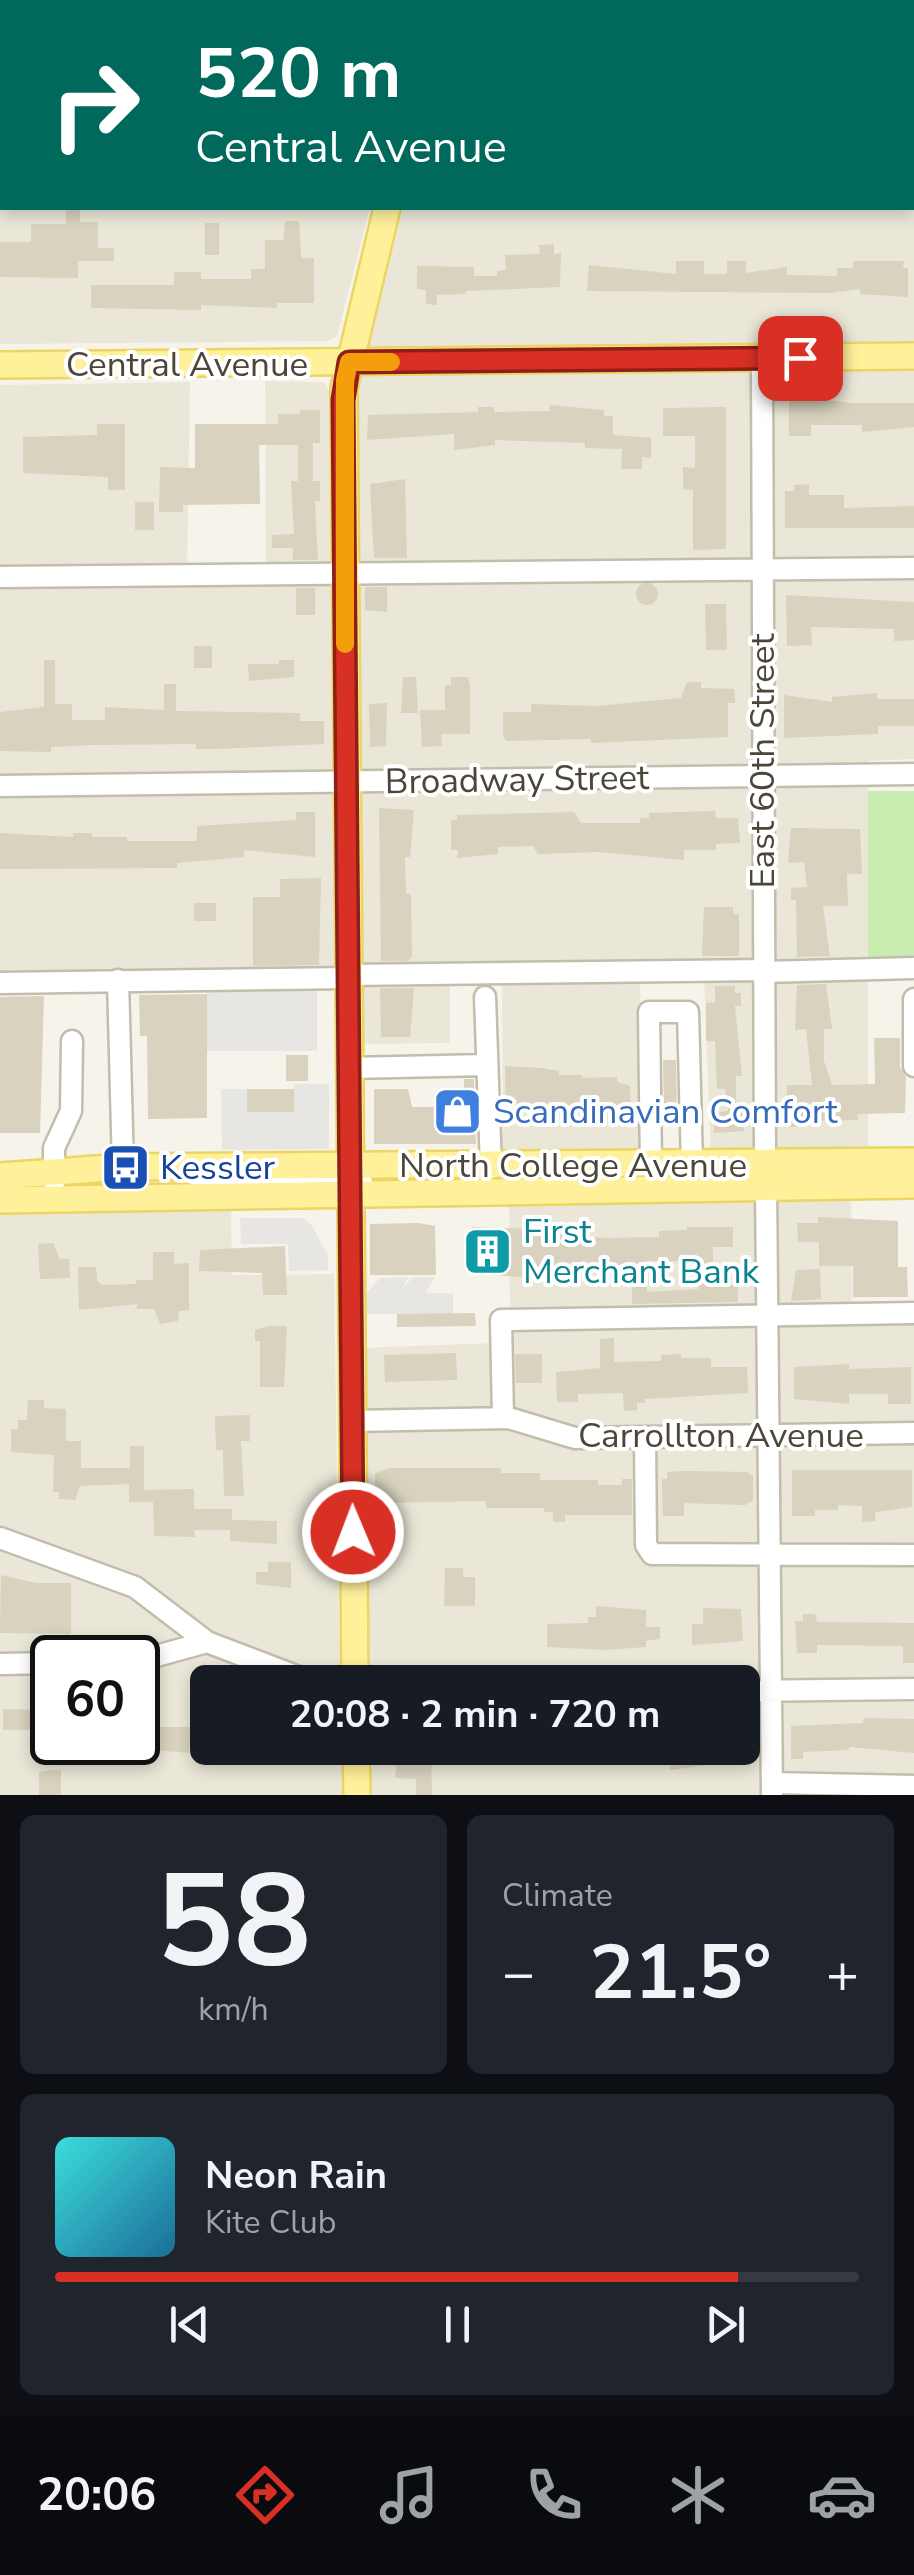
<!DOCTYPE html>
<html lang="en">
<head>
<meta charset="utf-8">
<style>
	body { margin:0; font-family:"Nunito Sans",sans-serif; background:#20242c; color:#f1f3f6; height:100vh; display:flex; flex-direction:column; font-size:38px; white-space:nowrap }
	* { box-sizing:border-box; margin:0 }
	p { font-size:32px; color:#9ea1a6 }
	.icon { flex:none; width:55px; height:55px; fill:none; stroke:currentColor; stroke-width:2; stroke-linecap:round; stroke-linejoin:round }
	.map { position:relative; height:1795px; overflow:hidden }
	.side { display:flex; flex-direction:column; gap:20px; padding:20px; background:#0d0f14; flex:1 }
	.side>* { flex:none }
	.banner { position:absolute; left:0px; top:0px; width:915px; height:210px; box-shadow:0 5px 15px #0003; background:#00695c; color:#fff; overflow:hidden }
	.speed { position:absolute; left:30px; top:1635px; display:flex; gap:20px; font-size:50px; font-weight:700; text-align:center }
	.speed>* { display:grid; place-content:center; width:130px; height:130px; border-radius:50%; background:#171b24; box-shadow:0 5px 15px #0003; line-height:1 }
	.speed .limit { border:5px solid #111; border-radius:15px; background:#fff; color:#111 }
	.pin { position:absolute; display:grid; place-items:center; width:85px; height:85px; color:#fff; margin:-42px; border-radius:20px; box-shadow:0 5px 15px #0006 }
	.me { position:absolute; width:110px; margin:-55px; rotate:359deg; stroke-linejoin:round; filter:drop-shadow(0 0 8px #0008) }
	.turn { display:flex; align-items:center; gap:35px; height:210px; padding:0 30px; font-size:45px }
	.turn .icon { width:130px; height:130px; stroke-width:2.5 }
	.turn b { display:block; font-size:70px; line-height:85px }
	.big { font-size:75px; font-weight:700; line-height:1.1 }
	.side .tile { flex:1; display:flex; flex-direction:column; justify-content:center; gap:15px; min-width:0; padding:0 35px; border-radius:15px; background:#20242c }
	.side .dial { align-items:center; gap:0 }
	.dial b { font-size:130px; line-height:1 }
	.song { display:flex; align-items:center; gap:30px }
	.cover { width:120px; height:120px; border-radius:15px; background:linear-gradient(135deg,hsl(180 70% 55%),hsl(200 70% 35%)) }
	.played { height:10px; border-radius:5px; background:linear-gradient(90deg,#d93025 85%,#363941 85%) }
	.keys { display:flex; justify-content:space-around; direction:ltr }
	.heat { display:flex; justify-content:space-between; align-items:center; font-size:55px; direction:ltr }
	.side .tiles { flex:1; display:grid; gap:20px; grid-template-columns:1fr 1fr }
	.tile:last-child { grid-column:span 2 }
	.trip { position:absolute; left:190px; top:1665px; width:570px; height:100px; border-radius:15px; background:#171b24; box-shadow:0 5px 15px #0003; font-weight:700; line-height:100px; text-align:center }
	.dock { display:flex; height:160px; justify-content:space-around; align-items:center; background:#090b0e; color:#9ea1a6 }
	.dock .icon { width:70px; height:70px }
	.dock .current { color:#d93025 }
	.dock b { font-size:45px; color:#f1f3f6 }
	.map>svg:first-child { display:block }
</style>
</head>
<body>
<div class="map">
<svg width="914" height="1795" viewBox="0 0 914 1795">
	<rect width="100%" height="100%" fill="#f6f4ea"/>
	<path fill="#eae7d8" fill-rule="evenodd" d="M 0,0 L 422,0 L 2,2 L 2,208 L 370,208 L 337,336 L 328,341 L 0,344 Z
		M 458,0 L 914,0 L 914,759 L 868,761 L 868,1154 L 711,1156 L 704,979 L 640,978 L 645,1158 L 503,1159 L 502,968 L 450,966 L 450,1043 L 358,1044 L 354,394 L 403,208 L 912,208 L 912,2 Z
		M 265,381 L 324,382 L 330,393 L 335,975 L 0,976 L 0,385 L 190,382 L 187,570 L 266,570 Z
		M 851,1190 L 852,1316 L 914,1316 L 914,1424 L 772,1425 L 774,1193 Z
		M 757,1192 L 765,1795 L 367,1795 L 367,1748 L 742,1748 L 742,1682 L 366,1682 L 360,1348 L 494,1343 L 493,1312 L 510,1311 L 509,1196 Z
		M 231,1209 L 232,1275 L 334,1274 L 340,1682 L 208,1682 L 208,1748 L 341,1748 L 342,1795 L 0,1795 L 0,1212 ZM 52,1658 L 138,1658 L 138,1742 L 52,1742 Z
		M 914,1441 L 914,1684 L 779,1685 L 774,1443 Z
		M 914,1702 L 914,1795 L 781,1795 L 781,1703 Z"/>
	<path fill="#c9ecb1" d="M 868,791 L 914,791 L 914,963 L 868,964 Z"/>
	<path fill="#e7e6e2" d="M 317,990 L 317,1051 L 207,1051 L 207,991 Z
		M 294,1084 L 329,1084 L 329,1149 L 222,1150 L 221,1089 L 247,1089 L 248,1112 L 293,1112 Z
		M 240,1218 L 303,1218 L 312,1226 L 328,1255 L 328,1270 L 289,1271 L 288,1244 L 241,1244 Z
		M 408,1277 L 402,1289 L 413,1277 L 435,1277 L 426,1293 L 453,1293 L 453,1314 L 365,1314 L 365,1295 L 380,1278 Z"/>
	<path fill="#d8d2be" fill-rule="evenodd" d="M 66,208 L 80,208 L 80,222 L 98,222 L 98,248 L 114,248 L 114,261 L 78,261 L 78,278 L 0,277 L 0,242 L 31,242 L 31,224 L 66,224 Z
		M 285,221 L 299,221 L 301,258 L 314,258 L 314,303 L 277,303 L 277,308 L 201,305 L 201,310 L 91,308 L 91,285 L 174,285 L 174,272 L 201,272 L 201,279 L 251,279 L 251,269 L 265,269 L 265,240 L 283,240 Z
		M 205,223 L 219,223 L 219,255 L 205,255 Z
		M 554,244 L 554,254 L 561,253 L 560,287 L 466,291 L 466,294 L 437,295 L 437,305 L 426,304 L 426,290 L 417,289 L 417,266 L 474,267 L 474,276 L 497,276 L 497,271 L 506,270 L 505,255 L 540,254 L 539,245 Z
		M 676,261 L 704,261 L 704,274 L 727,274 L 727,261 L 746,261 L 746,273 L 787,267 L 787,275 L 837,276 L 837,268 L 853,268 L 853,261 L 904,261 L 903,268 L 908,268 L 908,297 L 860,294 L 860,289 L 830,293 L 587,291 L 589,265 L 676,274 Z
		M 789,395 L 850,403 L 914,403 L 914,427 L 862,432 L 862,425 L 811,425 L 811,436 L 789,436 Z
		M 550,405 L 604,410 L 604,416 L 613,416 L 613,435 L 651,438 L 651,458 L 642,457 L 642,469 L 621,469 L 622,449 L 585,448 L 585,443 L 495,440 L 495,445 L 454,450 L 454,434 L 367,440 L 368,415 L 478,412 L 478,407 L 494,407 L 494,412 L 550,411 Z
		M 726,407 L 726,549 L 693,550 L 693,490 L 683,489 L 683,467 L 695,468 L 695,436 L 663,436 L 663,408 Z
		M 300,410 L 320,410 L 320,443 L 313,443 L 313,481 L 320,481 L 320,501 L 315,501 L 318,560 L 293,560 L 293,548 L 272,548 L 272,535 L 294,534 L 291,481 L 298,481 L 298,445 L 259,445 L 260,504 L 183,505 L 183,512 L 159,512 L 160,467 L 195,468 L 195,424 L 278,424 L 278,414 L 300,414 Z
		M 97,424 L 125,424 L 125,490 L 108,490 L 108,477 L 23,473 L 23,437 L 97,435 Z
		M 405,479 L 407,558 L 374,558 L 370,484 Z
		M 809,484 L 809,495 L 844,495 L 844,508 L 914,506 L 914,528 L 785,528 L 785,491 L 794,491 L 794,485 Z
		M 135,502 L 154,502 L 154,530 L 135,530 Z
		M636 594a11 11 0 1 1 22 0a11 11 0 1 1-22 0Z
		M 365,587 L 387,587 L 387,612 L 365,610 Z
		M 296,588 L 315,588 L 315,615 L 296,615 Z
		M 786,595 L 914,602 L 914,640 L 894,641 L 894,629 L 811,627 L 812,645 L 787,646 Z
		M 705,604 L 726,604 L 727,650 L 706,650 Z
		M 194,646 L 212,646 L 212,668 L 194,668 Z
		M 44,660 L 55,660 L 55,704 L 72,704 L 72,720 L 105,720 L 105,707 L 164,710 L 164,684 L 176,684 L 176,711 L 300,713 L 300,721 L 324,721 L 324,744 L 216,749 L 196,749 L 196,744 L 93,745 L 51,747 L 51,752 L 0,751 L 0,712 L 44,707 Z
		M 279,660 L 294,660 L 294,677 L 249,681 L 248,664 L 279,664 Z
		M 403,677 L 416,677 L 418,713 L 401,713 Z
		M 451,677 L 468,677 L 470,685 L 470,734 L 441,734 L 442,746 L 422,747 L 420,710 L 445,710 L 445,685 L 451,685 Z
		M 687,682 L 701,682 L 701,688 L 734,689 L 735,703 L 728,703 L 728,737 L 591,743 L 591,739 L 506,741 L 503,735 L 503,712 L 531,712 L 531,704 L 596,706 L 681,698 Z
		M 877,693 L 877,699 L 914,699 L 914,726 L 878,726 L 878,734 L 784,738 L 784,695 L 832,702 L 832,697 Z
		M 387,703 L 386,746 L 370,747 L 369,704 Z
		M 379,808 L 414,810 L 410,857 L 405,857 L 406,894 L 411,894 L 412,956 L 408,961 L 381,961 Z
		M 715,811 L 716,818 L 738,818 L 740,843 L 716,844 L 716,850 L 684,850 L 684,860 L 599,852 L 538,854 L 533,846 L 498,847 L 498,854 L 457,858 L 458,850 L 451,850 L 451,820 L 457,820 L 457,815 L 574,812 L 581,823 L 640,823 L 640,818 L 649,818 L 649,813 Z
		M 296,812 L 315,812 L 315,857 L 244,850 L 244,857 L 177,863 L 177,868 L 0,869 L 0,833 L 73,837 L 73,833 L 92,833 L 92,837 L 127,837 L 127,841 L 197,841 L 197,826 L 296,820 Z
		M 791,828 L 860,829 L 862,874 L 847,874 L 848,906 L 823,906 L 830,956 L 797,957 L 796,900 L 791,900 L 791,888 L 807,887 L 804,862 L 788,863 Z
		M 321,878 L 319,965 L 253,966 L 253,897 L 280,897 L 280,879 Z
		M 194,903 L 216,903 L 216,921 L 194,921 Z
		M 704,907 L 733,907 L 733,914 L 739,914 L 739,956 L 702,956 Z
		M 826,984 L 832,1029 L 824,1029 L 824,1061 L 832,1085 L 875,1084 L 874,1038 L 900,1038 L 900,1067 L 906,1077 L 905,1113 L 857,1114 L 858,1120 L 807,1121 L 807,1127 L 787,1127 L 787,1085 L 812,1085 L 806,1029 L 795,1030 L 797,985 Z
		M 715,986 L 735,986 L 735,993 L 741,993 L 741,1006 L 735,1006 L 742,1076 L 736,1076 L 736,1110 L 743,1113 L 744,1131 L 714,1133 L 714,1113 L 728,1111 L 725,1089 L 717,1089 L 715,1041 L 706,1041 L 706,1003 L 715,1002 Z
		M 380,988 L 414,988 L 410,1037 L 381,1037 Z
		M 207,994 L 207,1118 L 148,1119 L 147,1036 L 140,1036 L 139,995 Z
		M 44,996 L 40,1133 L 0,1133 L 0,997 Z
		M 286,1055 L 308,1055 L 308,1081 L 286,1081 Z
		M 663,1060 L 676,1060 L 677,1110 L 664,1111 Z
		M 505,1066 L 542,1068 L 559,1071 L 559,1075 L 582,1075 L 582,1078 L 617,1077 L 617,1082 L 630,1086 L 631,1112 L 506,1113 Z
		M 464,1079 L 474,1079 L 476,1144 L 374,1144 L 374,1089 L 408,1089 L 412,1107 L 448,1107 L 448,1090 L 464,1090 Z
		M 247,1089 L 294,1089 L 294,1112 L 247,1112 Z
		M 818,1217 L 898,1221 L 898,1267 L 907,1267 L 908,1297 L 853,1297 L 853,1266 L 819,1266 L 819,1242 L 798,1242 L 797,1223 L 818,1223 Z
		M 419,1223 L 435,1226 L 436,1275 L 370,1275 L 370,1224 Z
		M 472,1227 L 538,1229 L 538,1234 L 609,1238 L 659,1237 L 659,1231 L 687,1230 L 687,1227 L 733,1227 L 733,1247 L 713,1247 L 713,1274 L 738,1274 L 738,1302 L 632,1304 L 632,1271 L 625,1269 L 573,1268 L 573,1280 L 472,1274 ZM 645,1261 L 698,1261 L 698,1289 L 647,1292 Z
		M 53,1243 L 60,1259 L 69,1259 L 70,1278 L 40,1279 L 38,1244 Z
		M 285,1246 L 287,1295 L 263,1295 L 262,1273 L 199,1271 L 200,1250 Z
		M 153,1252 L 174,1252 L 174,1264 L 189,1263 L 189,1310 L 179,1311 L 178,1321 L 160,1324 L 154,1309 L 137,1309 L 137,1304 L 79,1310 L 78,1267 L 96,1267 L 97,1281 L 102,1285 L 136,1284 L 136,1280 L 153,1280 Z
		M 820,1269 L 821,1299 L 791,1301 L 796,1270 Z
		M 475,1313 L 476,1326 L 397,1327 L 397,1314 Z
		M 269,1326 L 287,1326 L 284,1387 L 260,1387 L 260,1341 L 255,1341 L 255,1330 Z
		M 614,1338 L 614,1362 L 661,1361 L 661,1355 L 681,1354 L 681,1358 L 711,1358 L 711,1367 L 747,1367 L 748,1393 L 645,1399 L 645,1403 L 637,1403 L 637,1410 L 624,1411 L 623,1393 L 578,1394 L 578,1402 L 557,1402 L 556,1372 L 600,1368 L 600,1339 Z
		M 456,1353 L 457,1380 L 385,1382 L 384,1355 Z
		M 515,1354 L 542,1354 L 542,1383 L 516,1383 Z
		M 849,1364 L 849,1369 L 911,1367 L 911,1404 L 888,1404 L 888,1394 L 849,1394 L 849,1404 L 794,1399 L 794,1367 Z
		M 28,1400 L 44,1400 L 44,1408 L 66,1409 L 66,1441 L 81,1441 L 81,1468 L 130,1468 L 130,1446 L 144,1446 L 144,1490 L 194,1489 L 194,1509 L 232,1509 L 232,1520 L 277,1521 L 277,1544 L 230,1541 L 230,1530 L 194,1530 L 195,1537 L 154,1536 L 153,1502 L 129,1502 L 129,1484 L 80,1486 L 75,1500 L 59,1499 L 59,1492 L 53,1492 L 54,1455 L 11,1452 L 11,1429 L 18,1429 L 18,1420 L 27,1420 Z
		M 250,1415 L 250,1441 L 241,1441 L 244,1496 L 224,1496 L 223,1450 L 216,1450 L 215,1416 Z
		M 388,1468 L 501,1468 L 501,1473 L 540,1473 L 540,1480 L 598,1480 L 598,1485 L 622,1485 L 622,1479 L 632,1479 L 632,1515 L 565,1515 L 565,1522 L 553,1522 L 553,1512 L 544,1512 L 544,1508 L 486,1508 L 486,1501 L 382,1503 L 382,1494 L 375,1494 L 375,1474 Z
		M 792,1470 L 912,1470 L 912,1507 L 875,1512 L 875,1521 L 862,1522 L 862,1506 L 838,1505 L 838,1510 L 815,1510 L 815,1516 L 792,1516 Z
		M 687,1471 L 747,1472 L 753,1476 L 753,1501 L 745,1505 L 684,1503 L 684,1516 L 663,1516 L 662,1479 L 667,1479 L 667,1472 Z
		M 268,1562 L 291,1562 L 291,1588 L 256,1584 L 256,1572 L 268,1572 Z
		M 445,1568 L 463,1568 L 463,1577 L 475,1577 L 475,1606 L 444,1606 Z
		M 1,1575 L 36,1583 L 71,1583 L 71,1634 L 0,1633 Z
		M 596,1606 L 646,1610 L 646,1627 L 660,1627 L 660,1639 L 646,1641 L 646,1647 L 605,1650 L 547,1647 L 547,1624 L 588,1623 L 588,1617 L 596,1617 Z
		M 703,1608 L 741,1609 L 743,1641 L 692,1645 L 692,1624 L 703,1624 Z
		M 803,1614 L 815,1614 L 817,1622 L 914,1623 L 914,1663 L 903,1663 L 903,1646 L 817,1645 L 817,1653 L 797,1653 L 795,1621 L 803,1621 Z
		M 3,1709 L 52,1710 L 52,1730 L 3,1730 Z
		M 155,1715 L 155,1727 L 190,1727 L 189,1753 L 142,1749 L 138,1716 Z
		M 864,1718 L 914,1719 L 914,1753 L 849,1747 L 849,1750 L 803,1752 L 803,1759 L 791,1759 L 791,1726 L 863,1723 Z
		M 251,1748 L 293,1748 L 293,1761 L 251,1762 Z
		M 399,1748 L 431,1748 L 432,1795 L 416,1795 L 416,1779 L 395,1778 Z
		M 670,1748 L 747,1748 L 747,1760 L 670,1770 Z
		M 49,1770 L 61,1770 L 61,1795 L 39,1795 L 39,1772 Z"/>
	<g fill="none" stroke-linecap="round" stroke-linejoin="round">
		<defs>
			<path id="minor" d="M 912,129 L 914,129
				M 0,139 L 2,139
				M 762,358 L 765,1164
				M 0,577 L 914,568
				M 0,786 L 914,774
				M 764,972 L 914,968
				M 349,975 L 764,970
				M 118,980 L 123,1167
				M 0,983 L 350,978
				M 485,997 L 491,1168
				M 914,999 L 914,1066
				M 350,1068 L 487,1065
				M 651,1165 L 649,1012 L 688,1012 L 692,1165
				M 183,1171 L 220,1182 L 362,1182
				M 54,1183 L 54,1148 L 71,1111 L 72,1041
				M 766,1187 L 772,1795
				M 503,1418 L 501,1320 L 914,1313
				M 352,1421 L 509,1418 L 575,1438 L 914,1433
				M 645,1437 L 646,1545 L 652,1554 L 914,1555
				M 0,1538 L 135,1587 L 207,1642
				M 138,1661 L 207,1642 L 312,1682
				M 0,1664 L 52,1663
				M 742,1691 L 914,1689
				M 772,1783 L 914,1786"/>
			<path id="major" d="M 437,2 L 437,0
				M 0,365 L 914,356
				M 0,1176 L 123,1167 L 914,1161
				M 0,1200 L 914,1185
				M 355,1682 L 344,388 L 387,208
				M 356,1748 L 357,1795"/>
		</defs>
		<use href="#minor" stroke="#c2bdac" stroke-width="25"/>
		<use href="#major" stroke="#ecd562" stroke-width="30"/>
		<use href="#minor" stroke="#fff" stroke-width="20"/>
		<use href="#major" stroke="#fff09a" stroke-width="25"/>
	</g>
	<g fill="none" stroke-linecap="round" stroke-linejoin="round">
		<defs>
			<path id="route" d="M 353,1532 L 343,400 L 349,362 L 800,358"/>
		</defs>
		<use href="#route" stroke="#8d1f18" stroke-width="25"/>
		<use href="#route" stroke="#d93025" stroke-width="18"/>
		<path stroke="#f59e0b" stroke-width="18" d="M 345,644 L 345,380 L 349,362 L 391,362"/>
	</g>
	<defs>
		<symbol id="shop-square" viewBox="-11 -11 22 22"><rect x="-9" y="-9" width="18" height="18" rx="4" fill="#3f7fe0" stroke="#fff"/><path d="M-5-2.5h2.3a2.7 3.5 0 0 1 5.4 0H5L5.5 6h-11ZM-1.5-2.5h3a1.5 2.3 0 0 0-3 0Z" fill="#fff"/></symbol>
		<symbol id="bus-square" viewBox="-11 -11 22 22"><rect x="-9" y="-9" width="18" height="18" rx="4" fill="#1a4fb4" stroke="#fff"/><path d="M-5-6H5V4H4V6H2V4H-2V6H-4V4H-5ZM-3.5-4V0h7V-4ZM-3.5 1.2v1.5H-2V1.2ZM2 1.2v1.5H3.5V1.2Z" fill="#fff"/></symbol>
		<symbol id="building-square" viewBox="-11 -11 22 22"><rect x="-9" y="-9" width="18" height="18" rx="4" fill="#0f9aa8" stroke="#fff"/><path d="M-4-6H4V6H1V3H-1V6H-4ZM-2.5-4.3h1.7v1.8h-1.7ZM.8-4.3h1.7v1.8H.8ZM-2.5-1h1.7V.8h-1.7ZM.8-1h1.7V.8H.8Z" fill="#fff"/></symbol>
	</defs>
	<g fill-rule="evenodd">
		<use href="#shop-square" x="430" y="1084" width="55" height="55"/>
		<use href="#bus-square" x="98" y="1140" width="55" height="55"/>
		<use href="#building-square" x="460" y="1224" width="55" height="55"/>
	</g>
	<g text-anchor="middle" stroke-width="8" stroke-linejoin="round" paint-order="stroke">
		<g font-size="35" fill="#4b4637" stroke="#fff">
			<text x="187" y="376">Central Avenue</text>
			<text transform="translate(762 761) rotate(-90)" y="12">East 60th Street</text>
			<text transform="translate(517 779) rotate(-1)" y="12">Broadway Street</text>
			<text x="573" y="1177">North College Avenue</text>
			<text x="721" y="1447">Carrollton Avenue</text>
		</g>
		<g font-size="35" fill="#366cbe" stroke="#fff" text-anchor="start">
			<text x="493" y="1123">Scandinavian Comfort</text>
		</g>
		<g font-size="35" fill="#164399" stroke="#fff" text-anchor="start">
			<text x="160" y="1179">Kessler</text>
		</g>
		<g font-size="35" fill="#0d838f" stroke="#fff" text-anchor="start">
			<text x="523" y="1243">First<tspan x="523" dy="40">Merchant Bank</tspan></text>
		</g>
	</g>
</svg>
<div class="speed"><div class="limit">60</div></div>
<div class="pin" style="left:800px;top:358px;background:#d93025"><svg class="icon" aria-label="arrive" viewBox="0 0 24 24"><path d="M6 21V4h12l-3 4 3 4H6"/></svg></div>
<svg class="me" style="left:353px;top:1532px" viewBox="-20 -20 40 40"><circle r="17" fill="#d93025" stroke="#fff" stroke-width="3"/><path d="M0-11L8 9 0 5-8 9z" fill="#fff"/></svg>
<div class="trip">20:08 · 2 min · 720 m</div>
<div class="banner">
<div class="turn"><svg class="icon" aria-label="right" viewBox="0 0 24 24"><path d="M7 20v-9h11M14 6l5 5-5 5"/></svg><div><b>520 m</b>Central Avenue</div></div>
</div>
</div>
<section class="side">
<div class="tiles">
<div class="tile dial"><b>58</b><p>km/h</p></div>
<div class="tile"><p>Climate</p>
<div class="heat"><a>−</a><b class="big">21.5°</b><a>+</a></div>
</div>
<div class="tile">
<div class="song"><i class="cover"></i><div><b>Neon Rain</b><p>Kite Club</p></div></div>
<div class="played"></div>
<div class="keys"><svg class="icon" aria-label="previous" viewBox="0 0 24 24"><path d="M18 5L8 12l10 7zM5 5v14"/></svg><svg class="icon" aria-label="pause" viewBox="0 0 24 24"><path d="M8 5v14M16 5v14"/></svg><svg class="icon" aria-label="next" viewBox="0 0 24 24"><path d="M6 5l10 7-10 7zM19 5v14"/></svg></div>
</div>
</div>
</section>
<nav class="dock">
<b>20:06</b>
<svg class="icon current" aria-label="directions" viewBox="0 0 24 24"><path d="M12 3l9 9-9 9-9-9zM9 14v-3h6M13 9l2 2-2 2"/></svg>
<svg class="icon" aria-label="music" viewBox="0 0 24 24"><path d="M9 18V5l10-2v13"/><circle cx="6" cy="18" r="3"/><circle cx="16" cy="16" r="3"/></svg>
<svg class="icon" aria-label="phone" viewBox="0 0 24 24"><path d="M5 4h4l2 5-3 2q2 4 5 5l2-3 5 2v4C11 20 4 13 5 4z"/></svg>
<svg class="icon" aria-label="climate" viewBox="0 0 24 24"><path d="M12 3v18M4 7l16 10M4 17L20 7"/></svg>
<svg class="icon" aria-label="car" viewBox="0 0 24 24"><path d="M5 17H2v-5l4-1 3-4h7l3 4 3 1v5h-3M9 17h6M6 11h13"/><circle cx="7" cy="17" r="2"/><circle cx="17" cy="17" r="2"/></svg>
</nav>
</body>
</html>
